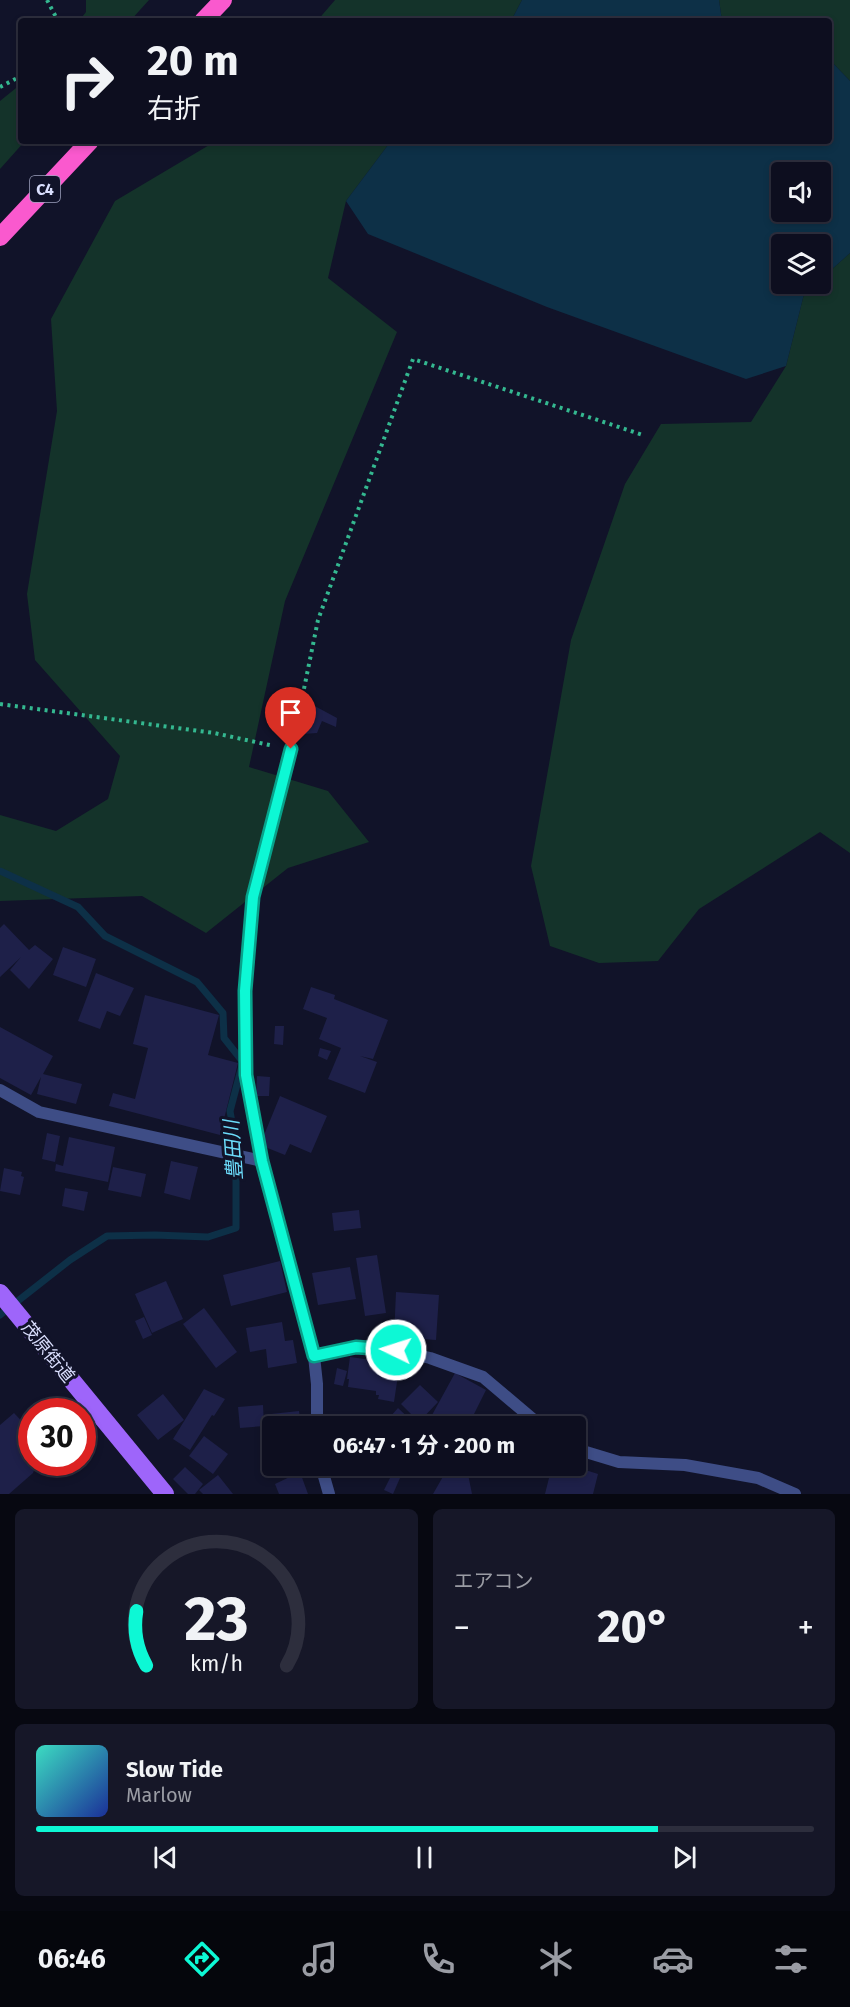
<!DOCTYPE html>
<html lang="ja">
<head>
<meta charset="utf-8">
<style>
	body { margin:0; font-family:"Fira Sans","Noto Sans JP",sans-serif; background:#161728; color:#f1f3f6; height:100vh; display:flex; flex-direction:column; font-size:22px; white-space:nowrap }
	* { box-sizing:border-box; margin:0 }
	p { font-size:20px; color:#9a9ca4 }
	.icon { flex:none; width:33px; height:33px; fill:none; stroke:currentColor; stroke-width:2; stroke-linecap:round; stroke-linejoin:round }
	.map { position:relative; height:1494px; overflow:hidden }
	.side { display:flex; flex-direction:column; gap:15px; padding:15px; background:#070811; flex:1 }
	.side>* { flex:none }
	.guide { position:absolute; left:18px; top:18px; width:814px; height:126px; border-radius:6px; box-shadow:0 3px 9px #0003,0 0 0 2px #2d2e3d; background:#0d0e1f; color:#f1f3f6; overflow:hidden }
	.buttons { position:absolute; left:771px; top:162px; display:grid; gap:12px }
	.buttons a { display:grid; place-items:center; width:60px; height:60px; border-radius:6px; background:#0d0e1f; box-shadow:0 3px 9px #0003,0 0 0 2px #2d2e3d; font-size:30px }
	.speed { position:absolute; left:18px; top:1398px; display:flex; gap:12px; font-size:30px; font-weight:700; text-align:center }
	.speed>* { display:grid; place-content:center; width:78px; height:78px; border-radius:50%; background:#0d0e1f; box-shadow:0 3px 9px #0003,0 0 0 2px #2d2e3d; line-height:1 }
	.speed .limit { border:9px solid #d22; background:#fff; color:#111 }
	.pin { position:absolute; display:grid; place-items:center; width:51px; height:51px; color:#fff; margin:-62px -26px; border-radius:50% 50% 50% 0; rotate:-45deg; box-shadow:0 0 6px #0007 }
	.pin .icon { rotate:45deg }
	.me { position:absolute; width:66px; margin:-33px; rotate:274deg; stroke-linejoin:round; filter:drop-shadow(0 0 4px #0008) }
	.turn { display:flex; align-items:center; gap:21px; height:126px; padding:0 30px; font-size:27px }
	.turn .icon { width:78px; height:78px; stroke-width:2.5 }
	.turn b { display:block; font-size:42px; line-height:51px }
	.big { font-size:45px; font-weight:700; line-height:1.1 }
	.side .tile { flex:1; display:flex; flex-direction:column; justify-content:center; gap:9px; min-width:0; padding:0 21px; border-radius:9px; background:#161728 }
	.side .dial { align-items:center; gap:0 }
	.dial svg { height:156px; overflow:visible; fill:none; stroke:#2d2e3d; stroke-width:7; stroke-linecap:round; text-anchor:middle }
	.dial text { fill:#f1f3f6; stroke:none }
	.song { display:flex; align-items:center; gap:18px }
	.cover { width:72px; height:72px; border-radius:9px; background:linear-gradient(135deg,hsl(170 70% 55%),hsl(230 70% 35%)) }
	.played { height:6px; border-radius:3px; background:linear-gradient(90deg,#0df8d5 80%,#2d2e3d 80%) }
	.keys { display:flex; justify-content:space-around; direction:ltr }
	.heat { display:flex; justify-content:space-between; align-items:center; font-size:33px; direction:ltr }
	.side .tiles { flex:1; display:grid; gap:15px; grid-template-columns:1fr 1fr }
	.tile:last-child { grid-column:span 2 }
	.trip { position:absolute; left:262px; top:1416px; width:324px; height:60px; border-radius:6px; background:#0d0e1f; box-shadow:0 3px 9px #0003,0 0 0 2px #2d2e3d; font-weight:700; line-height:60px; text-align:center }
	.dock { display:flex; height:96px; justify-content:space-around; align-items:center; background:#05060c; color:#9a9ca4 }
	.dock .icon { width:42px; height:42px }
	.dock .active { color:#0df8d5 }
	.dock b { font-size:27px; color:#f1f3f6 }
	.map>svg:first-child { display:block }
</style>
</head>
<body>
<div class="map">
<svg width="850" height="1494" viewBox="0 0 850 1494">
	<rect width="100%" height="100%" fill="#111329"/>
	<path fill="#14332a" d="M 86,0 L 149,0 L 130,21 L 79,21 L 86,12 Z
		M 335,0 L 522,0 L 511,21 L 317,21 Z
		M 719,0 L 850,0 L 850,81 L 830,60 L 830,21 L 722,21 Z
		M 21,84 L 21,141 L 25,141 L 0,169 L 0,101 Z
		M 216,141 L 391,141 L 346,201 L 328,278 L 397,332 L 285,601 L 249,767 L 328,791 L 369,842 L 288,868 L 206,933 L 142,896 L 0,901 L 0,815 L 56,831 L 108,799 L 120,756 L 35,660 L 27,594 L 57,411 L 51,319 L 115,201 Z
		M 850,253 L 850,853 L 820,832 L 699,909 L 658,961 L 599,963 L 550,946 L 531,866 L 571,640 L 625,484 L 661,424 L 751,422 L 786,366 L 804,294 L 816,284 L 820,284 L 821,279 Z"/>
	<path fill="#0d3047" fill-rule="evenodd" d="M 522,0 L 719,0 L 722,21 L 511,21 Z
		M 830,60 L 850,81 L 850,253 L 821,279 L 820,244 L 782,244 L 782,284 L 816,284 L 804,294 L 786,366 L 746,379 L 547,307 L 368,234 L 346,201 L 391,141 L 830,141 ZM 782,172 L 820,172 L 820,212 L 782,212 Z"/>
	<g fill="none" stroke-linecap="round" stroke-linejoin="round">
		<path stroke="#0d3047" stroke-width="7" d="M 0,871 L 78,907 L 105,936 L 197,982 L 223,1013 L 224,1038 L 243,1062 L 230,1111 L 236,1145 L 236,1228 L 208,1237 L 155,1235 L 107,1236 L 70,1260 L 0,1315"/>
	</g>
	<path fill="#1e2049" d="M 311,704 L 337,718 L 336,727 L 322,721 L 317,733 L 303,734 Z
		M 4,924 L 29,950 L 35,945 L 53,959 L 29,989 L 10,970 L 21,957 L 0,977 L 0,928 Z
		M 63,947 L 96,959 L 86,987 L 53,975 Z
		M 96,973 L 134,988 L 120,1016 L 107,1011 L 100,1029 L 78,1021 Z
		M 311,987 L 335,995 L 334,999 L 388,1020 L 373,1059 L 360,1056 L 377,1062 L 365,1093 L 328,1079 L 341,1048 L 319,1039 L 327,1018 L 303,1009 Z
		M 145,995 L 219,1015 L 208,1055 L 238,1063 L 220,1135 L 109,1106 L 113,1093 L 135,1099 L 148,1048 L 133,1044 Z
		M 275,1026 L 284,1026 L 283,1045 L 274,1044 Z
		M 0,1027 L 53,1056 L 43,1074 L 82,1084 L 76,1104 L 37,1094 L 41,1077 L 31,1095 L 0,1078 Z
		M 320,1048 L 331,1051 L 327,1060 L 318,1056 Z
		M 257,1076 L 270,1077 L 269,1096 L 256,1096 Z
		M 280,1096 L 327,1116 L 311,1153 L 290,1144 L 285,1155 L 260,1145 Z
		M 47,1133 L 60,1136 L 55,1162 L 42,1159 Z
		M 69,1137 L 115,1147 L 108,1182 L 55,1171 L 56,1164 L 63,1166 Z
		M 171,1161 L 198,1167 L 190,1200 L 164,1193 Z
		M 113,1167 L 146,1174 L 141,1197 L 108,1190 Z
		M 4,1168 L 22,1172 L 21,1176 L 24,1177 L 20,1195 L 0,1191 Z
		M 65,1188 L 88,1192 L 84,1211 L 62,1206 Z
		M 359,1210 L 361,1228 L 334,1231 L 332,1213 Z
		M 377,1255 L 386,1313 L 365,1316 L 356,1258 Z
		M 280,1261 L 287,1292 L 231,1306 L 223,1275 Z
		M 350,1267 L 356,1299 L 318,1305 L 312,1273 Z
		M 166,1281 L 183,1319 L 152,1333 L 135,1294 Z
		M 396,1292 L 439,1295 L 436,1340 L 394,1337 Z
		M 204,1308 L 237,1352 L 216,1368 L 183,1324 Z
		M 144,1317 L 152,1335 L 143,1339 L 135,1321 Z
		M 282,1322 L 285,1341 L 293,1340 L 297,1363 L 268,1368 L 266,1349 L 250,1352 L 246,1328 Z
		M 375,1352 L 401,1355 L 394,1402 L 378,1399 L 379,1395 L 376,1395 L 376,1391 L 348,1387 L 349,1379 L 347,1379 L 350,1357 L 372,1360 L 373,1364 Z
		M 337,1368 L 347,1371 L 343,1386 L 334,1384 Z
		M 455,1373 L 486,1390 L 468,1426 L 455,1426 L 441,1419 L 452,1426 L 426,1426 Z
		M 420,1385 L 438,1402 L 419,1422 L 401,1404 Z
		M 204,1389 L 225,1399 L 214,1416 L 212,1415 L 190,1450 L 173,1439 Z
		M 163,1394 L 184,1420 L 158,1440 L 137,1415 Z
		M 263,1405 L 264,1426 L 240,1428 L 238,1407 Z
		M 398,1408 L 415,1424 L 413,1426 L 382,1426 Z
		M 299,1411 L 301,1426 L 273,1426 L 271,1414 Z
		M 14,1413 L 32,1432 L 32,1462 L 37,1462 L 33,1473 L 9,1494 L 0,1494 L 0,1425 Z
		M 204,1436 L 228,1454 L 213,1474 L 189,1456 Z
		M 449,1466 L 454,1466 L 468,1474 L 472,1494 L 433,1494 Z
		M 552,1466 L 573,1466 L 598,1474 L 593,1494 L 545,1494 Z
		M 185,1467 L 203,1484 L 195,1494 L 188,1494 L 173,1479 Z
		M 300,1472 L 308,1494 L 279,1494 L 275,1484 Z
		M 392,1474 L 400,1478 L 393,1494 L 384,1490 Z
		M 218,1475 L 233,1494 L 203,1494 L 199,1490 Z"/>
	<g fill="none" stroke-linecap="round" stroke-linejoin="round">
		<path stroke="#34b890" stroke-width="4" stroke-dasharray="3 4.5" stroke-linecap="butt" d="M 47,0 L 58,21
			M 0,87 L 21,76
			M 0,704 L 214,733 L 274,746
			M 295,733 L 318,620 L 413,359 L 643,435"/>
		<path stroke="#3e4d86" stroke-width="12" d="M 291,749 L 253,897 L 245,991 L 246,1075 L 262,1161 L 314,1356 L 317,1384 L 317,1426
			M 0,1090 L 39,1112 L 262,1161
			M 314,1356 L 356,1347 L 396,1350 L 430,1358 L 483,1377 L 541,1426
			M 576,1449 L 619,1462 L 685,1465 L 758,1478 L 795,1494
			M 321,1466 L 329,1494"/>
		<path stroke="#9e65fa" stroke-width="18" d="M 0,1293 L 165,1494"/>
		<path stroke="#fa59ce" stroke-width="18" d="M 203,21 L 223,0
			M 0,237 L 90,141"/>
	</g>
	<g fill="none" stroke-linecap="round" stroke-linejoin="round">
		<defs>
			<path id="route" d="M 291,749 L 253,897 L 245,991 L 246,1075 L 262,1161 L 314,1356 L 356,1347 L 396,1350"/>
		</defs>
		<use href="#route" stroke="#08a18a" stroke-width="15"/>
		<use href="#route" stroke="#0df8d5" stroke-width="10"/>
	</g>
	<g text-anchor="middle" stroke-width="6" stroke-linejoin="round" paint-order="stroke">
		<rect fill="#111329" stroke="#9ea2be" stroke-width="1.5" x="30" y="176" width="30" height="26" rx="4.5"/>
		<g font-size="16" font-weight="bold" fill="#dadffe">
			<text x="45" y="195">C4</text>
		</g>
		<g font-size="18" fill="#dadffe" stroke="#111329">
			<text transform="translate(48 1352) rotate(51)" y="6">茂原街道</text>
		</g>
		<g font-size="20" font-style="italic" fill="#6cdcfb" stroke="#111329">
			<text transform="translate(233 1150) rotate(-94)" y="7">豊田川</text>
		</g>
	</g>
</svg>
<div class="buttons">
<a><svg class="icon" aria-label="sound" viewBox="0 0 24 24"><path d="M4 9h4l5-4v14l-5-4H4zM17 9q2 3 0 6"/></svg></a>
<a><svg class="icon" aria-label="layers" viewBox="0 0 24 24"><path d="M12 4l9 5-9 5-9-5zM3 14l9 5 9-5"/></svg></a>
</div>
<div class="speed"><div class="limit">30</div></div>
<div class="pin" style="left:291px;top:749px;background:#d93025"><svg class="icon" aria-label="arrive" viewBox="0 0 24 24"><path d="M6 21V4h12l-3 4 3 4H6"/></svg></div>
<svg class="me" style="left:396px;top:1350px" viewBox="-20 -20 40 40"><circle r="17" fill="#0df8d5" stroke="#fff" stroke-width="3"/><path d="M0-11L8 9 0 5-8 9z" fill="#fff"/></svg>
<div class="trip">06:47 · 1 分 · 200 m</div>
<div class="guide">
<div class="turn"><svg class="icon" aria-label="right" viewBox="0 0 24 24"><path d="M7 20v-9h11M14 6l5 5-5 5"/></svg><div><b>20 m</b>右折</div></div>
</div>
</div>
<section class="side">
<div class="tiles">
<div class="tile dial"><svg viewBox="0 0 100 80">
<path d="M14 69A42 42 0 1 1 86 69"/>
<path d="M14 69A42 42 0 0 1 9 41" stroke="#0df8d5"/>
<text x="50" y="56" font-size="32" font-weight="700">23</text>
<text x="50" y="72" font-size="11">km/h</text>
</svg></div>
<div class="tile"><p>エアコン</p>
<div class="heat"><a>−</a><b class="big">20°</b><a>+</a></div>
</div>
<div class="tile">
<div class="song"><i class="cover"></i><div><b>Slow Tide</b><p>Marlow</p></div></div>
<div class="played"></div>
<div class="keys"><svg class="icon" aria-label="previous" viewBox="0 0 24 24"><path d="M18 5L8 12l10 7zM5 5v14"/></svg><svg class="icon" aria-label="pause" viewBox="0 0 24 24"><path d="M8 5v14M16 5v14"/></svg><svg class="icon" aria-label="next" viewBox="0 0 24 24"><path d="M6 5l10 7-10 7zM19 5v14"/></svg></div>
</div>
</div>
</section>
<nav class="dock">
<b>06:46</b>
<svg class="icon active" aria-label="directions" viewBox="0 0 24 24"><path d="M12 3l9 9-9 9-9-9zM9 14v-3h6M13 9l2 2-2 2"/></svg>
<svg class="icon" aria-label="music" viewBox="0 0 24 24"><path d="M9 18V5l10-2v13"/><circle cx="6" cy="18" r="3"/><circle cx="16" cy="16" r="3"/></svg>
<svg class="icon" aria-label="phone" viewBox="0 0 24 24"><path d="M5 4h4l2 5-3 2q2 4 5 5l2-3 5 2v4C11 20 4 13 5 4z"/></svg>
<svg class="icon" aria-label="climate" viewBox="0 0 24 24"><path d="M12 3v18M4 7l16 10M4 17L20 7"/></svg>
<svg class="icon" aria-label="car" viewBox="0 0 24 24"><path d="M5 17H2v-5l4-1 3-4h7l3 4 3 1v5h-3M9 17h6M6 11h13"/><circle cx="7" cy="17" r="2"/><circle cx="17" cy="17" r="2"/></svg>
<svg class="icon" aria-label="filters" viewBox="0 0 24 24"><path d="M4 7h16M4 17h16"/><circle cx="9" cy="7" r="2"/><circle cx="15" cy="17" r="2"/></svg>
</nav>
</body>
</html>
